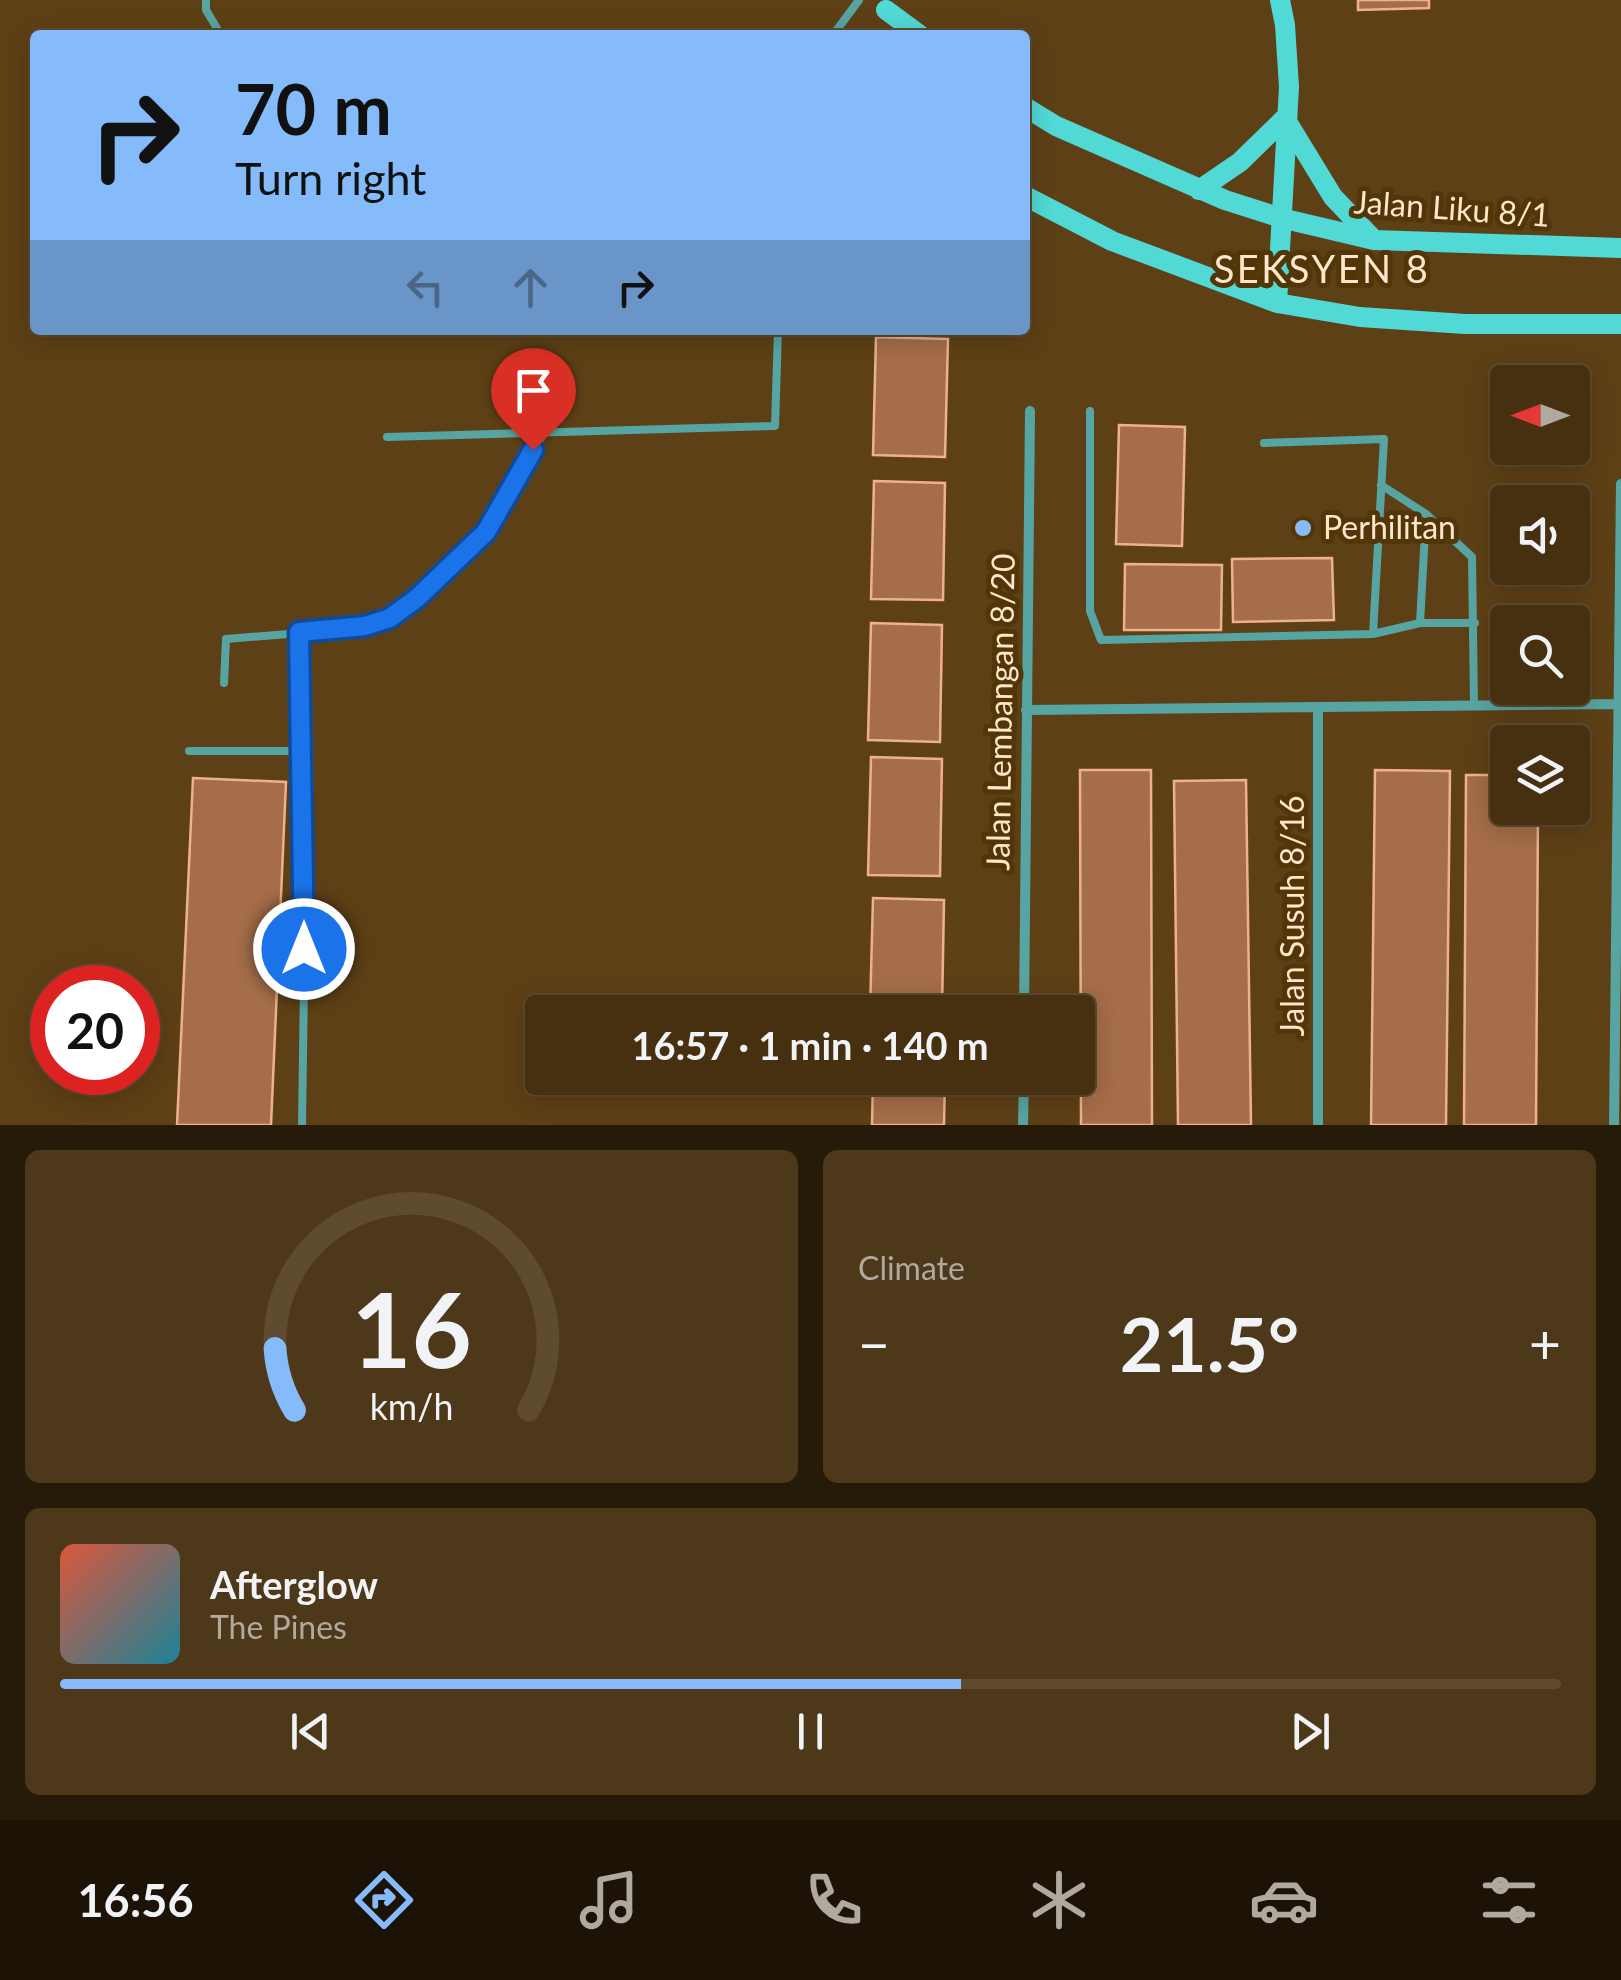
<!DOCTYPE html>
<html lang="en">
<head>
<meta charset="utf-8">
<style>
	body { margin:0; font-family:Lato,sans-serif; background:#4d3819; color:#f1f3f6; height:100vh; display:flex; flex-direction:column; font-size:38px; white-space:nowrap }
	* { box-sizing:border-box; margin:0 }
	p { font-size:32px; color:#b0a99f }
	.icon { flex:none; width:55px; height:55px; fill:none; stroke:currentColor; stroke-width:2; stroke-linecap:round; stroke-linejoin:round }
	.map { position:relative; height:1125px; overflow:hidden }
	.details { display:flex; flex-direction:column; gap:25px; padding:25px; background:#261a09; flex:1 }
	.details>* { flex:none }
	.banner { position:absolute; left:30px; top:30px; width:1000px; height:305px; border-radius:10px; box-shadow:0 5px 25px #0003,0 0 0 2px #5e4b30; background:#85bbfb; color:#111; overflow:hidden }
	.needle { width:65px; rotate:270deg }
	.tools { position:absolute; left:1490px; top:365px; display:grid; gap:20px }
	.tools a { display:grid; place-items:center; width:100px; height:100px; border-radius:10px; background:#463010; box-shadow:0 5px 25px #0003,0 0 0 2px #5e4b30; font-size:50px }
	.speed { position:absolute; left:30px; top:965px; display:flex; gap:20px; font-size:50px; font-weight:700; text-align:center }
	.speed>* { display:grid; place-content:center; width:130px; height:130px; border-radius:50%; background:#463010; box-shadow:0 5px 25px #0003,0 0 0 2px #5e4b30; line-height:1 }
	.speed .limit { border:15px solid #d22; background:#fff; color:#111 }
	.pin { position:absolute; display:grid; place-items:center; width:85px; height:85px; color:#fff; margin:-102px -42px; border-radius:50% 50% 50% 0; rotate:-45deg; box-shadow:0 0 10px #0007 }
	.pin .icon { rotate:45deg }
	.me { position:absolute; width:110px; margin:-55px; rotate:0deg; stroke-linejoin:round; filter:drop-shadow(0 0 8px #0008) }
	.turn { display:flex; align-items:center; gap:35px; height:210px; padding:0 40px; font-size:45px }
	.turn .icon { width:130px; height:130px; stroke-width:2.5 }
	.turn b { display:block; font-size:70px; line-height:85px }
	.lanes { display:flex; align-items:center; height:95px; padding:0 40px; background:#0003; justify-content:center; gap:50px; direction:ltr }
	.lanes .off { opacity:.35 }
	.big { font-size:75px; font-weight:700; line-height:1.1 }
	.details .tile { flex:1; display:flex; flex-direction:column; justify-content:center; gap:15px; min-width:0; padding:0 35px; border-radius:15px; background:#4d3819 }
	.details .dial { align-items:center; gap:0 }
	.dial svg { height:260px; overflow:visible; fill:none; stroke:#5e4b30; stroke-width:7; stroke-linecap:round; text-anchor:middle }
	.dial text { fill:#f1f3f6; stroke:none }
	.song { display:flex; align-items:center; gap:30px }
	.cover { width:120px; height:120px; border-radius:15px; background:linear-gradient(135deg,hsl(10 70% 55%),hsl(190 70% 35%)) }
	.played { height:10px; border-radius:5px; background:linear-gradient(90deg,#85bbfb 60%,#5e4b30 60%) }
	.keys { display:flex; justify-content:space-around; direction:ltr }
	.heat { display:flex; justify-content:space-between; align-items:center; font-size:55px; direction:ltr }
	.details .tiles { flex:1; display:grid; gap:25px; grid-template-columns:1fr 1fr }
	.tile:last-child { grid-column:span 2 }
	.trip { position:absolute; left:525px; top:995px; width:570px; height:100px; border-radius:10px; background:#463010; box-shadow:0 5px 25px #0003,0 0 0 2px #5e4b30; font-weight:700; line-height:100px; text-align:center }
	.tab-bar { display:flex; height:160px; justify-content:space-around; align-items:center; background:#1c1306; color:#b0a99f }
	.tab-bar .icon { width:70px; height:70px }
	.tab-bar .active { color:#85bbfb }
	.tab-bar b { font-size:45px; color:#f1f3f6 }
	.map>svg:first-child { display:block }
</style>
</head>
<body>
<div class="map">
<svg width="1621" height="1125" viewBox="0 0 1621 1125">
	<rect width="100%" height="100%" fill="#5e4016"/>
	<path fill="#a56d49" stroke="#eeb18c" stroke-width="2.5" d="M 1358,0 L 1429,0 L 1429,8 L 1358,10 Z
		M 876,337 L 948,339 L 945,457 L 873,455 Z
		M 1119,425 L 1185,427 L 1182,546 L 1116,544 Z
		M 874,481 L 945,483 L 943,600 L 871,599 Z
		M 1332,558 L 1334,620 L 1233,622 L 1232,559 Z
		M 1125,564 L 1222,565 L 1221,630 L 1124,630 Z
		M 871,623 L 942,625 L 940,742 L 868,740 Z
		M 871,757 L 942,759 L 940,876 L 868,875 Z
		M 1080,770 L 1151,770 L 1152,1125 L 1081,1125 Z
		M 1375,770 L 1450,771 L 1446,1125 L 1371,1125 Z
		M 1466,775 L 1508,775 L 1508,808 L 1538,808 L 1536,1125 L 1464,1125 Z
		M 193,778 L 286,782 L 271,1125 L 177,1125 Z
		M 1246,780 L 1251,1125 L 1178,1125 L 1174,781 Z
		M 873,898 L 944,900 L 942,1012 L 870,1012 Z
		M 873,1078 L 945,1078 L 944,1125 L 872,1125 Z"/>
	<g fill="none" stroke-linecap="round" stroke-linejoin="round">
		<path stroke="#57a5a2" stroke-width="8" d="M 206,0 L 206,10 L 221,35
			M 833,35 L 859,0
			M 1090,411 L 1090,611 L 1101,640 L 1373,634 L 1420,623 L 1475,623
			M 387,437 L 775,426 L 778,330
			M 1264,443 L 1384,439 L 1373,634
			M 1381,485 L 1426,514 L 1472,557 L 1474,705
			M 1420,623 L 1426,514
			M 299,632 L 305,913 L 302,1125
			M 224,683 L 226,639 L 338,630 L 390,618 L 417,598 L 486,532 L 521,468 L 545,432
			M 189,751 L 302,751"/>
		<path stroke="#57a5a2" stroke-width="10" d="M 1318,707 L 1318,1125
			M 1026,710 L 1618,704
			M 1024,1012 L 1030,411
			M 1023,1125 L 1024,1078
			M 1614,1125 L 1621,484"/>
		<path stroke="#51d9d5" stroke-width="20" d="M 886,10 L 920,35
			M 1025,107 L 1056,126 L 1225,200 L 1281,218 L 1374,240 L 1621,248
			M 1286,120 L 1333,197 L 1374,240
			M 1199,190 L 1240,162 L 1285,118
			M 1025,196 L 1112,241 L 1277,303 L 1360,317 L 1465,324 L 1621,324
			M 1277,303 L 1289,87 L 1285,25 L 1280,0"/>
	</g>
	<g fill="none" stroke-linecap="round" stroke-linejoin="round">
		<defs>
			<path id="route" d="M 304,949 L 299,632 L 365,626 L 390,618 L 417,598 L 486,532 L 533,450"/>
		</defs>
		<use href="#route" stroke="#114b97" stroke-width="25"/>
		<use href="#route" stroke="#1a73e8" stroke-width="18"/>
	</g>
	<circle fill="#85bbfb" stroke="#523608" stroke-width="4" cx="1303" cy="528" r="10"/>
	<g text-anchor="middle" stroke-width="10" stroke-linejoin="round" paint-order="stroke">
		<g font-size="32" fill="#fde6cb" stroke="#523608">
			<text transform="translate(1452 209) rotate(4)" y="11">Jalan Liku 8/1</text>
			<text transform="translate(1001 712) rotate(-89)" y="11">Jalan Lembangan 8/20</text>
			<text transform="translate(1293 916) rotate(-90)" y="11">Jalan Susuh 8/16</text>
		</g>
		<g font-size="32" fill="#fde6cb" stroke="#523608" text-anchor="start">
			<text x="1323" y="539">Perhilitan</text>
		</g>
		<g font-size="38" letter-spacing="2.5" fill="#fde6cb" stroke="#523608">
			<text x="1322" y="283">SEKSYEN 8</text>
		</g>
	</g>
</svg>
<div class="tools">
<a><svg class="needle" viewBox="-14 -14 28 28"><path d="M0-13l5 13h-10z" fill="#e53935"/><path d="M0 13l5-13h-10z" fill="#b0a99f"/></svg></a>
<a><svg class="icon" aria-label="sound" viewBox="0 0 24 24"><path d="M4 9h4l5-4v14l-5-4H4zM17 9q2 3 0 6"/></svg></a>
<a><svg class="icon" aria-label="search" viewBox="0 0 24 24"><circle cx="10" cy="10" r="6"/><path d="M15 15l6 6"/></svg></a>
<a><svg class="icon" aria-label="layers" viewBox="0 0 24 24"><path d="M12 4l9 5-9 5-9-5zM3 14l9 5 9-5"/></svg></a>
</div>
<div class="speed"><div class="limit">20</div></div>
<div class="pin" style="left:533px;top:450px;background:#d93025"><svg class="icon" aria-label="arrive" viewBox="0 0 24 24"><path d="M6 21V4h12l-3 4 3 4H6"/></svg></div>
<svg class="me" style="left:304px;top:949px" viewBox="-20 -20 40 40"><circle r="17" fill="#1a73e8" stroke="#fff" stroke-width="3"/><path d="M0-11L8 9 0 5-8 9z" fill="#fff"/></svg>
<div class="trip">16:57 · 1 min · 140 m</div>
<div class="banner">
<div class="turn"><svg class="icon" aria-label="right" viewBox="0 0 24 24"><path d="M7 20v-9h11M14 6l5 5-5 5"/></svg><div><b>70 m</b>Turn right</div></div>
<div class="lanes"><svg class="icon off" aria-label="left" viewBox="0 0 24 24"><path d="M17 20v-9H6M10 6l-5 5 5 5"/></svg><svg class="icon off" aria-label="ahead" viewBox="0 0 24 24"><path d="M12 20V5M6 11l6-6 6 6"/></svg><svg class="icon" aria-label="right" viewBox="0 0 24 24"><path d="M7 20v-9h11M14 6l5 5-5 5"/></svg></div>
</div>
</div>
<section class="details">
<div class="tiles">
<div class="tile dial"><svg viewBox="0 0 100 80">
<path d="M14 69A42 42 0 1 1 86 69"/>
<path d="M14 69A42 42 0 0 1 8 50" stroke="#85bbfb"/>
<text x="50" y="56" font-size="32" font-weight="700">16</text>
<text x="50" y="72" font-size="11">km/h</text>
</svg></div>
<div class="tile"><p>Climate</p>
<div class="heat"><a>−</a><b class="big">21.5°</b><a>+</a></div>
</div>
<div class="tile">
<div class="song"><i class="cover"></i><div><b>Afterglow</b><p>The Pines</p></div></div>
<div class="played"></div>
<div class="keys"><svg class="icon" aria-label="previous" viewBox="0 0 24 24"><path d="M18 5L8 12l10 7zM5 5v14"/></svg><svg class="icon" aria-label="pause" viewBox="0 0 24 24"><path d="M8 5v14M16 5v14"/></svg><svg class="icon" aria-label="next" viewBox="0 0 24 24"><path d="M6 5l10 7-10 7zM19 5v14"/></svg></div>
</div>
</div>
</section>
<nav class="tab-bar">
<b>16:56</b>
<svg class="icon active" aria-label="directions" viewBox="0 0 24 24"><path d="M12 3l9 9-9 9-9-9zM9 14v-3h6M13 9l2 2-2 2"/></svg>
<svg class="icon" aria-label="music" viewBox="0 0 24 24"><path d="M9 18V5l10-2v13"/><circle cx="6" cy="18" r="3"/><circle cx="16" cy="16" r="3"/></svg>
<svg class="icon" aria-label="phone" viewBox="0 0 24 24"><path d="M5 4h4l2 5-3 2q2 4 5 5l2-3 5 2v4C11 20 4 13 5 4z"/></svg>
<svg class="icon" aria-label="climate" viewBox="0 0 24 24"><path d="M12 3v18M4 7l16 10M4 17L20 7"/></svg>
<svg class="icon" aria-label="car" viewBox="0 0 24 24"><path d="M5 17H2v-5l4-1 3-4h7l3 4 3 1v5h-3M9 17h6M6 11h13"/><circle cx="7" cy="17" r="2"/><circle cx="17" cy="17" r="2"/></svg>
<svg class="icon" aria-label="filters" viewBox="0 0 24 24"><path d="M4 7h16M4 17h16"/><circle cx="9" cy="7" r="2"/><circle cx="15" cy="17" r="2"/></svg>
</nav>
</body>
</html>
